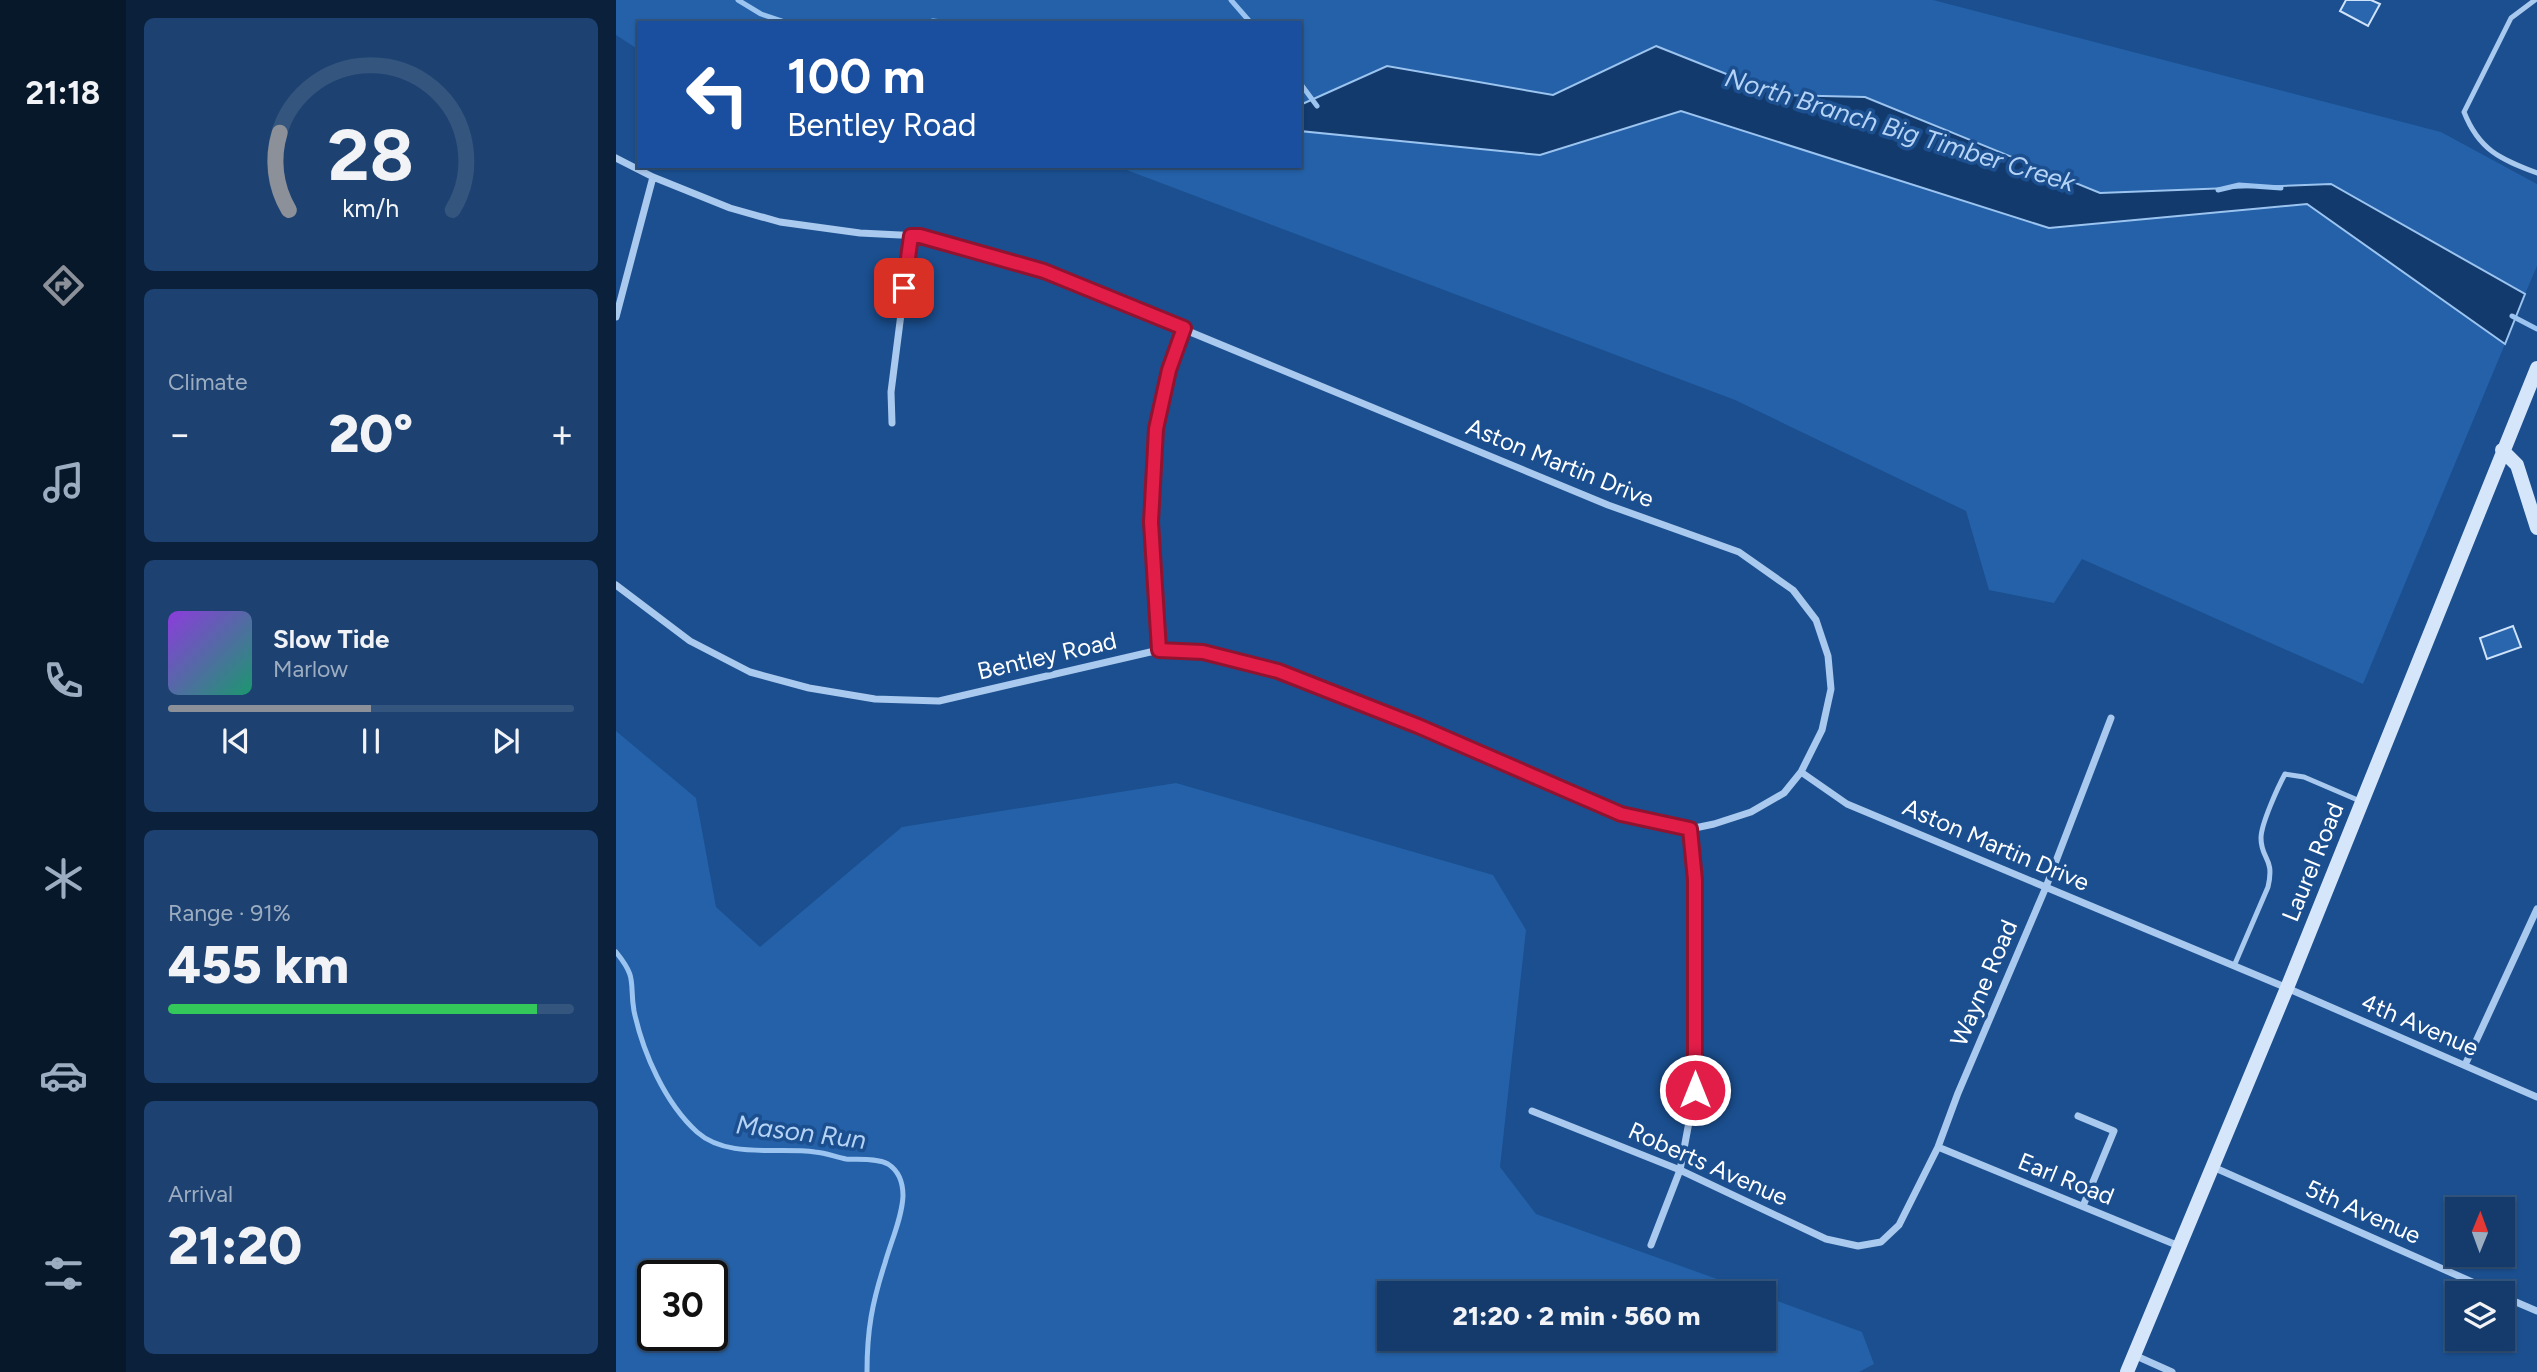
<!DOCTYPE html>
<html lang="en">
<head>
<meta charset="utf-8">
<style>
	body { margin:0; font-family:Figtree,sans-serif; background:#1d4271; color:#f1f3f6; height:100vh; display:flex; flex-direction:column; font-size:26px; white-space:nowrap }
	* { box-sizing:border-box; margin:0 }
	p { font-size:23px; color:#9dadc1 }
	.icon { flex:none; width:38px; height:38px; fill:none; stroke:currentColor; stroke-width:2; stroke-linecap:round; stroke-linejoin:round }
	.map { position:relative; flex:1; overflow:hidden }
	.drawer { display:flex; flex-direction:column; gap:18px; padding:18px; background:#0b203b; width:490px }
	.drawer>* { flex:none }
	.hud { position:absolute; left:21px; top:21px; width:665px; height:147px; border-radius:0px; box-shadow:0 2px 5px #0004,0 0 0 2px #33557e; background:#1a4fa0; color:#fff; overflow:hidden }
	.needle { width:46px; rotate:1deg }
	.controls { position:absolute; left:1829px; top:1197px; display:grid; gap:14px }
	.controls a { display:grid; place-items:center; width:70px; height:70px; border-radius:0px; background:#143b6b; box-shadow:0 2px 5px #0004,0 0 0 2px #33557e; font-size:35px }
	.speed { position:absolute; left:21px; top:1260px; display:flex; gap:14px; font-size:35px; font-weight:700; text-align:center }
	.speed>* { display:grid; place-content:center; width:91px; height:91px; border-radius:50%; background:#143b6b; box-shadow:0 2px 5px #0004,0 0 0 2px #33557e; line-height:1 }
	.speed .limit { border:4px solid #111; border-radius:10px; background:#fff; color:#111 }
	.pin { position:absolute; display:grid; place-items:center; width:60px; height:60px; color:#fff; margin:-30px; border-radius:14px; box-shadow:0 4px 10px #0006 }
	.me { position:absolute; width:77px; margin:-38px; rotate:0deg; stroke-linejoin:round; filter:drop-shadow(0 0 5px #0008) }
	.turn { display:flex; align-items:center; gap:24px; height:147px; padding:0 35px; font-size:32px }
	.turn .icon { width:91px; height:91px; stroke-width:2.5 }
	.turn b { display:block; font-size:49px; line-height:60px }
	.big { font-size:52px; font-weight:800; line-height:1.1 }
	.drawer .tile { flex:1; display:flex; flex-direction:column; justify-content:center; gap:10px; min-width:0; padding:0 24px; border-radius:10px; background:#1d4271 }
	.drawer .dial { align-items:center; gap:0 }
	.dial svg { height:182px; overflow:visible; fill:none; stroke:#33557e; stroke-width:7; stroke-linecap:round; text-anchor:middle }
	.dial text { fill:#f1f3f6; stroke:none }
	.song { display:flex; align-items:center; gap:21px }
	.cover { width:84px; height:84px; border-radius:10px; background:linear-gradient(135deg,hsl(270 70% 55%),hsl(160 70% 35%)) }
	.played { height:7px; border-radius:4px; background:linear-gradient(90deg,#8c9099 50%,#33557e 50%) }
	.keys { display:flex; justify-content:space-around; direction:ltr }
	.heat { display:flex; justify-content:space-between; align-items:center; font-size:38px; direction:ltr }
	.charge { height:10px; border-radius:5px; background:linear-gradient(90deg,#34c759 91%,#33557e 0) }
	.trip { position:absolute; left:761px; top:1281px; width:399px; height:70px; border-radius:0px; background:#143b6b; box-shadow:0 2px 5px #0004,0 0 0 2px #33557e; font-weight:800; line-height:70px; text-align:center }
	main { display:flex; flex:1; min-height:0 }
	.tabs { display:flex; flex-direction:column; width:126px; justify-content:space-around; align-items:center; background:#08182b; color:#9dadc1 }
	.tabs .icon { width:49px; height:49px }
	.tabs .on { color:#8c9099 }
	.tabs b { font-size:32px; color:#f1f3f6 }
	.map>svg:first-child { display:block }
</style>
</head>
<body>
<main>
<nav class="tabs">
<b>21:18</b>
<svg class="icon on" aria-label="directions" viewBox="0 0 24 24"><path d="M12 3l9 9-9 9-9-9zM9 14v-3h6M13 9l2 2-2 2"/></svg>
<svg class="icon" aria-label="music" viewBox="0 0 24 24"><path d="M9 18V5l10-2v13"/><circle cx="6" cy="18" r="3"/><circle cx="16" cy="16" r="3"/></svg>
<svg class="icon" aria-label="phone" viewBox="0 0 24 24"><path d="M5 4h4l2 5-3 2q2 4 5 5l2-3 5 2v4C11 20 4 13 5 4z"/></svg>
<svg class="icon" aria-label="climate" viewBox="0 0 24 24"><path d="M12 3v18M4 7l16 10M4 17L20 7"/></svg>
<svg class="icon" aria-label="car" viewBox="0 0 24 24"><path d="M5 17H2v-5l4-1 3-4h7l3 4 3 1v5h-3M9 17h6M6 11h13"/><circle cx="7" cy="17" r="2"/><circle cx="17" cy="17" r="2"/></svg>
<svg class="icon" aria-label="filters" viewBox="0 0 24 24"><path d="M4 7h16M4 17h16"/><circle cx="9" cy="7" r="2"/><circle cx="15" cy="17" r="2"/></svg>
</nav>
<section class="drawer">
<div class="tile dial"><svg viewBox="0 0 100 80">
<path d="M14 69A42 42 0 1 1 86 69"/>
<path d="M14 69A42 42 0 0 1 10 35" stroke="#8c9099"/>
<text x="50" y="56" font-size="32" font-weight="700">28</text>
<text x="50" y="72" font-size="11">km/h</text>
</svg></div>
<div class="tile"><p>Climate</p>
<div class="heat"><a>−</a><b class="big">20°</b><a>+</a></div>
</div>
<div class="tile">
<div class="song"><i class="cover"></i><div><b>Slow Tide</b><p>Marlow</p></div></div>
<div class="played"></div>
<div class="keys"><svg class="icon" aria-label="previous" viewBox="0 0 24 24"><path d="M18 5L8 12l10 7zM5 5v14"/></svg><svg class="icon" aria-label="pause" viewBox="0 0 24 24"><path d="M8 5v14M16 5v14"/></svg><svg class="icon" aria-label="next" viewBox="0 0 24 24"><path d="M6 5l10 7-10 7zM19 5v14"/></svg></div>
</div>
<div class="tile"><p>Range · 91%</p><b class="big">455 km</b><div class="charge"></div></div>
<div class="tile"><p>Arrival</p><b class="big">21:20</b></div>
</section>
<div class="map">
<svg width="1921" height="1372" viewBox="0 0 1921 1372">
	<rect width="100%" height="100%" fill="#1b4f8f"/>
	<path fill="#2461a8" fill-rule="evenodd" d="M 0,0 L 1317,0 L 1825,132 L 1921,184 L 1921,266 L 1909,294 L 1715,184 L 1484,193 L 1249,97 L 1163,95 L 1040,46 L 937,95 L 771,66 L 684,105 L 684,23 L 23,23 L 23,50 L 0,35 Z
		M 1065,111 L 1433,227 L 1691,204 L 1889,344 L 1747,684 L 1466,559 L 1438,603 L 1373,590 L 1350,511 L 1119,400 L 500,166 L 684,166 L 684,131 L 924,155 Z
		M 0,731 L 80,798 L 100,907 L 144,947 L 286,827 L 560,783 L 877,875 L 910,930 L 884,1167 L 920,1214 L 1140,1293 L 774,1293 L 774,1339 L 1148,1339 L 1148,1296 L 1246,1332 L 1258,1364 L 1243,1372 L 0,1372 ZM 37,1276 L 96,1276 L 96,1335 L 37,1335 Z"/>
	<path fill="#123a6d" stroke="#9cc4f0" stroke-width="2" d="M 1040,46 L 1163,95 L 1249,97 L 1484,193 L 1715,184 L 1909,294 L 1889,344 L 1691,204 L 1433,228 L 1065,111 L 924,155 L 684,131 L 684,105 L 771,66 L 937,95 Z"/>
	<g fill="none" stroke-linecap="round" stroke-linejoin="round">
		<path stroke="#9cc4f0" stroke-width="5" d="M 122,0 L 145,14 L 172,23
			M 615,0 L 635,23
			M 310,23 L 317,21 L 336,23
			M 684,83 L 701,106
			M 1602,190 L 1623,185 L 1665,188
			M 1896,316 L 1921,329
			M 0,952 C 22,979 13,982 18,1011 C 27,1053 49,1103 81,1132 C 111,1159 163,1147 199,1152 C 210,1153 220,1157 230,1159 C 243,1160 260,1158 272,1164 C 283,1171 287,1184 287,1196 C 286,1218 275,1241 269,1263 C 256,1303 251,1330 251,1372"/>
	</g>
	<path fill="#2a66ad" stroke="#cfe3fa" stroke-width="2" d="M 1730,0 L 1755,0 L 1764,4 L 1752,26 L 1724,11 Z
		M 1897,626 L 1905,647 L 1871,659 L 1864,638 Z"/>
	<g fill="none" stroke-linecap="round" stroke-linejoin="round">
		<path stroke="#a9c9ee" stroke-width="5" d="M 1919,0 L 1895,18 L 1848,112 C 1863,150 1884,159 1921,173
			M 1618,966 L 1652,887 C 1659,857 1645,860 1645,838 C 1645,824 1662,787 1669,774 L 1688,777 L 1744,801"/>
		<path stroke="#a9c9ee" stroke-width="7" d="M 0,158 L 37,177 L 114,208 L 164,222 L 244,233 L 304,236 L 427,271 L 992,505 L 1123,552 L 1177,590 L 1200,620 L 1212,656 L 1215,689 L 1206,730 L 1185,772 L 1168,793 L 1135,812 L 1098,824 L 1074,829 L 1005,814 L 802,726 L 662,671 L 587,652 L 543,650 L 323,701 L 259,699 L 193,688 L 134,672 L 74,641 L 0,585
			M 0,317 L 37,177
			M 276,423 L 275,392 L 295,236
			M 543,650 C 539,577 532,504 539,431 C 543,396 556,361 568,328
			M 1185,772 L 1231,804 L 1671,988 L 1921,1097
			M 1849,1065 L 1921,909
			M 916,1111 L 1064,1170 L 1210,1239 L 1242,1246 L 1265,1242 L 1283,1225 L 1322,1147 L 1342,1093 L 1430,887 L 1495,718
			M 1462,1116 L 1498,1131 L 1467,1206
			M 1322,1147 L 1563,1246
			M 1597,1167 L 1881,1293
			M 1035,1245 L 1064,1170 L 1079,1090 L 1079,880 L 1074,829
			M 1886,1296 L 1921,1311
			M 1518,1355 L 1556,1372"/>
		<path stroke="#d6e6fa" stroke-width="14" d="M 1886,450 L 1901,465 L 1921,528
			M 1511,1372 L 1671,988 L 1921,368"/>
	</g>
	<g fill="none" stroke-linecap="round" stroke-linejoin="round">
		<defs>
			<path id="route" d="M 288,288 L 295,236 L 304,236 L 428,271 L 568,328 L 553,370 L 540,429 L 535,522 L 543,650 L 587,652 L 662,671 L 802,726 L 1005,814 L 1074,829 L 1079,880 L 1079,1090"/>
		</defs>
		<use href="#route" stroke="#92132f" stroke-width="18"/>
		<use href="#route" stroke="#e11d48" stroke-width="12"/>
	</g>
	<g text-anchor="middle" stroke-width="7" stroke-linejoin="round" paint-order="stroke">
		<g font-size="24" fill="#fff" stroke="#1b4f8f">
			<text transform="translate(944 463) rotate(22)" y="8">Aston Martin Drive</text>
			<text transform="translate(431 656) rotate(-13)" y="8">Bentley Road</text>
			<text transform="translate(1380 845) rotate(23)" y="8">Aston Martin Drive</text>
			<text transform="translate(1697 862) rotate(-68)" y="8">Laurel Road</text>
			<text transform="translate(1368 983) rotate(-67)" y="8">Wayne Road</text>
			<text transform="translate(1804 1025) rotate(23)" y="8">4th Avenue</text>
			<text transform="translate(1092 1164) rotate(24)" y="8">Roberts Avenue</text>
			<text transform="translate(1450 1179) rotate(22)" y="8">Earl Road</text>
			<text transform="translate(1747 1212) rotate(24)" y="8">5th Avenue</text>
		</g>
		<g font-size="26" font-style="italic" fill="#b5d3f5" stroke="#1b4f8f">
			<text transform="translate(1284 130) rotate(17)" y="9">North Branch Big Timber Creek</text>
			<text transform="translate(185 1132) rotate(7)" y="9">Mason Run</text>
		</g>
	</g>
</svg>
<div class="controls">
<a><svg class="needle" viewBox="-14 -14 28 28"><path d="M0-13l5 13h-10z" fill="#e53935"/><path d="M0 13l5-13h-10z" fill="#9dadc1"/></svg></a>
<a><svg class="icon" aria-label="layers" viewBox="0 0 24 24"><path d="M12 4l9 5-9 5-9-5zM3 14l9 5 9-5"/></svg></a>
</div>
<div class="speed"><div class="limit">30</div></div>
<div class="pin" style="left:288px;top:288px;background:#d93025"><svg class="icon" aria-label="arrive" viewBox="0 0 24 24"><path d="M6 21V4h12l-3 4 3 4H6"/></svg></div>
<svg class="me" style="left:1079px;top:1090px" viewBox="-20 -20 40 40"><circle r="17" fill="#e11d48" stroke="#fff" stroke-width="3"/><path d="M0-11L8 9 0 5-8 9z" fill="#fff"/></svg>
<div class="trip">21:20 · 2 min · 560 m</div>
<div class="hud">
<div class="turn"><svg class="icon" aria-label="left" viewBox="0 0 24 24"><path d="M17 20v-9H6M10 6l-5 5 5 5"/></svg><div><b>100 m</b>Bentley Road</div></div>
</div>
</div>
</main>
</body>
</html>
